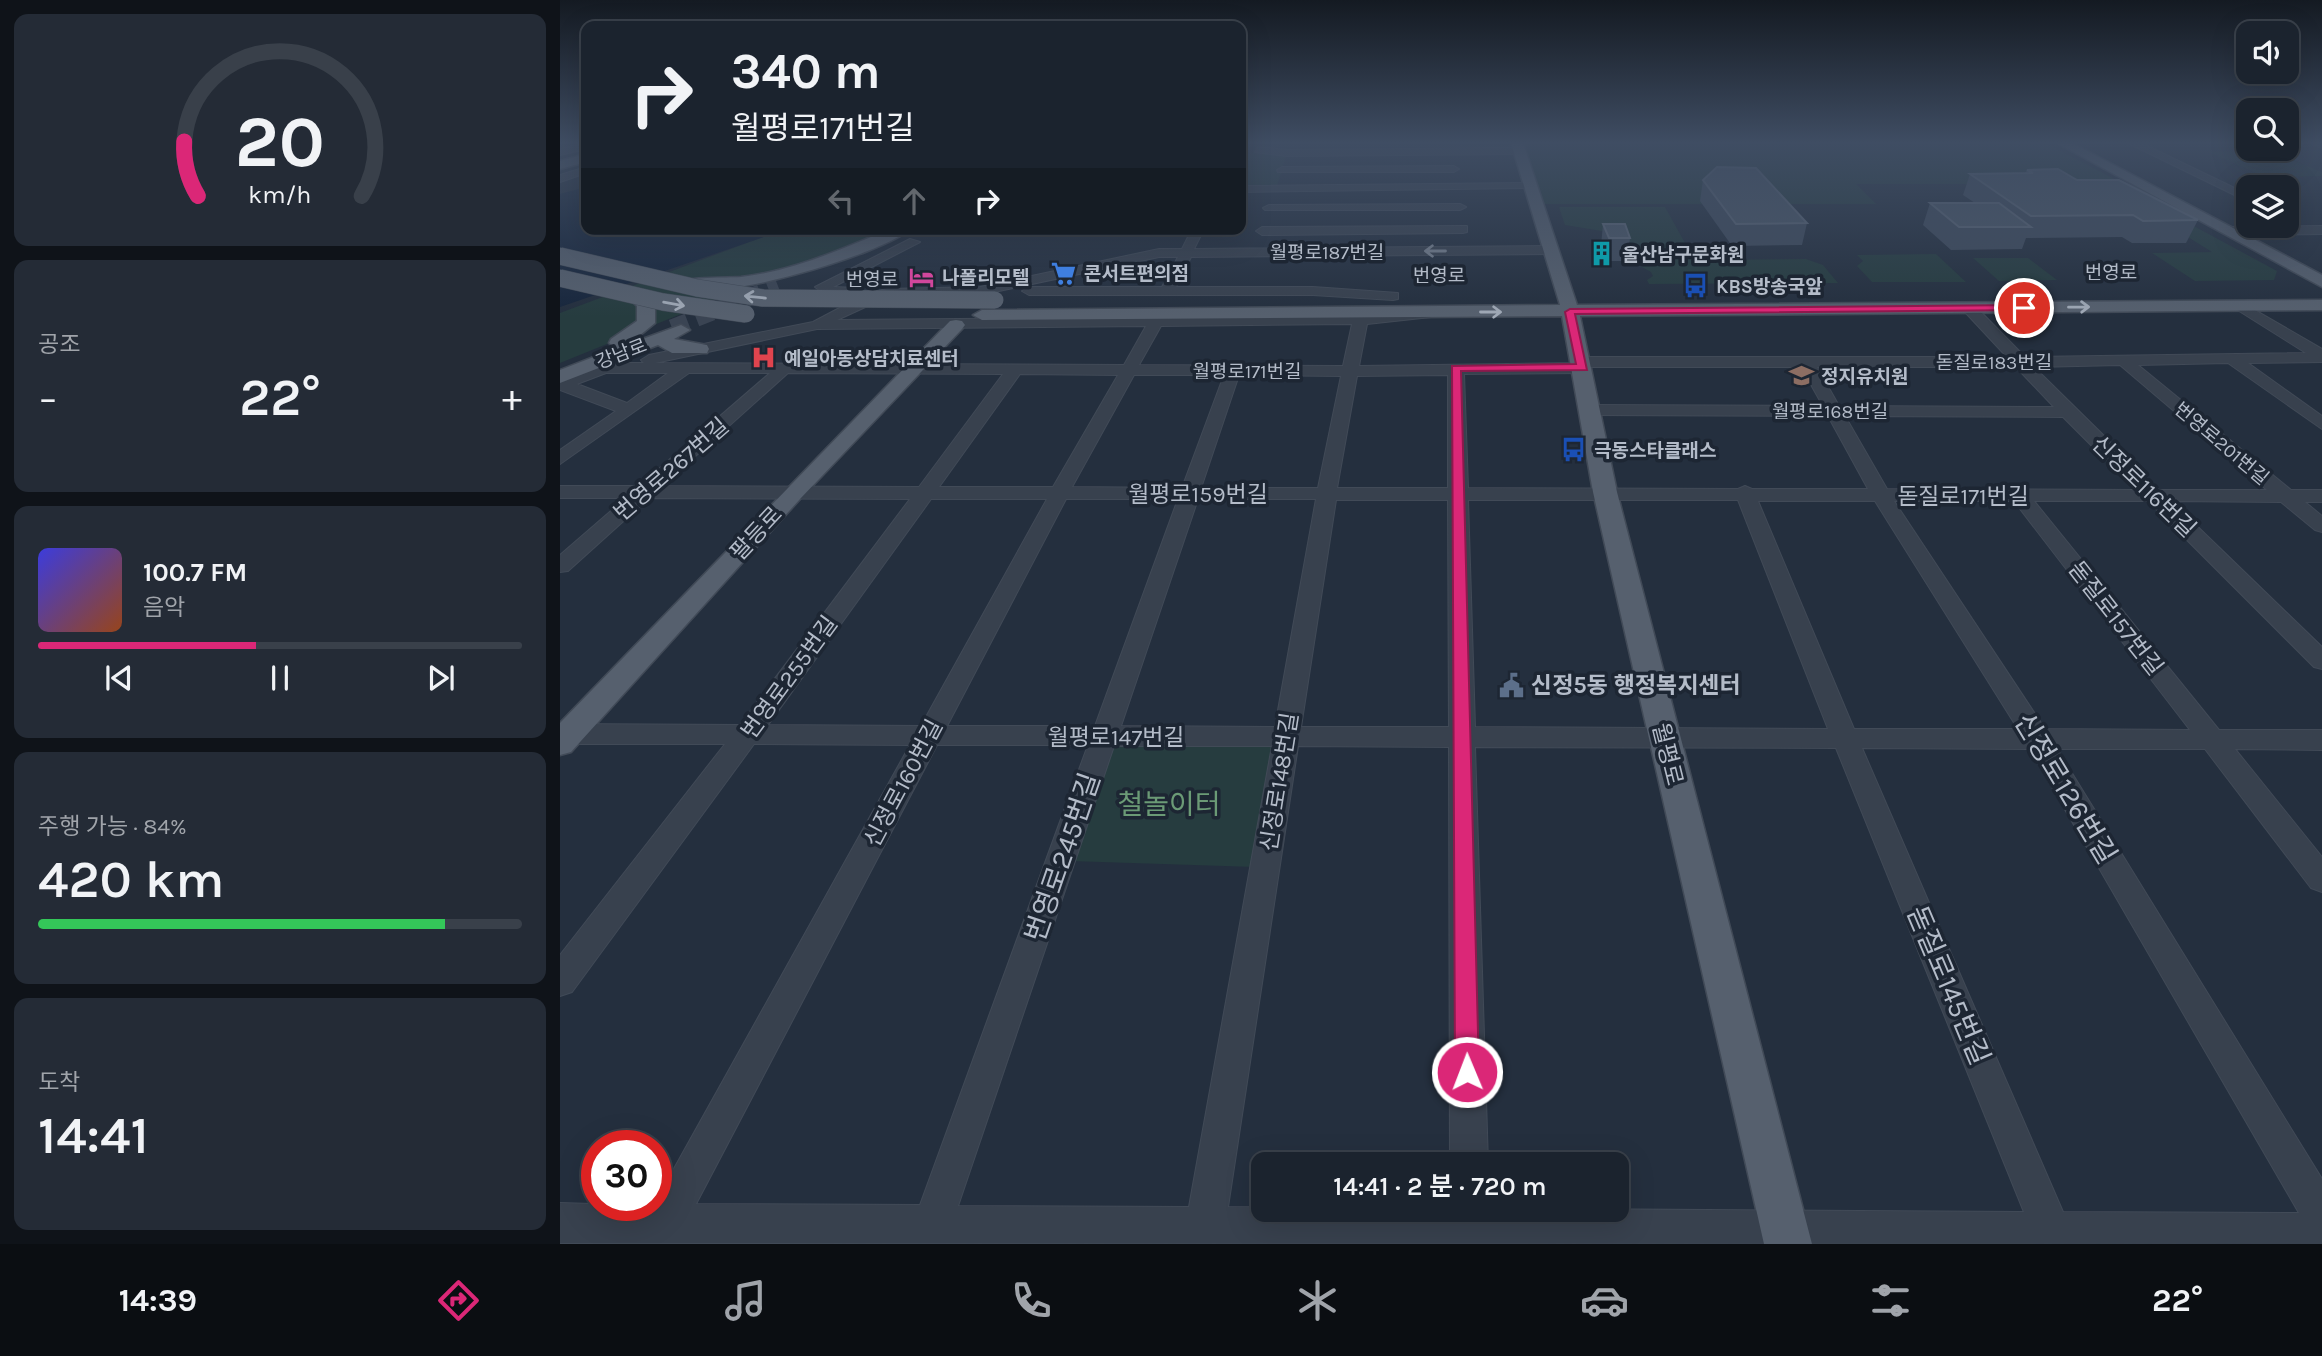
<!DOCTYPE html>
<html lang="ko">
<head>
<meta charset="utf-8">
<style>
	body { margin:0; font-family:Karla,"Noto Sans KR",sans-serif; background:#242b36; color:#f1f3f6; height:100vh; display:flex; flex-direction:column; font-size:26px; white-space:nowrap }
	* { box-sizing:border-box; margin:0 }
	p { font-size:23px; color:#a0a4aa }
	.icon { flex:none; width:38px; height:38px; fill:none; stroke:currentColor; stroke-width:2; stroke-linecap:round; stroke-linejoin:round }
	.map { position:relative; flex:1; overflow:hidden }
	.side { display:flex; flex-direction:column; gap:14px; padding:14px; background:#0f1319; width:560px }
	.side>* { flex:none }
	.guide { position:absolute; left:21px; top:21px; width:665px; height:214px; border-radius:14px; box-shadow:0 7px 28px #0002,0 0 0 2px #39404a; background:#1b232e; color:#f1f3f6; overflow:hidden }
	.fabs { position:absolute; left:1676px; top:21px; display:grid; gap:14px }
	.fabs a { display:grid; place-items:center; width:63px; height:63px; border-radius:14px; background:#1b232e; box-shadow:0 7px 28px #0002,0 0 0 2px #39404a; font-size:35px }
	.speed { position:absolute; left:21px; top:1130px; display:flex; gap:14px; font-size:35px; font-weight:700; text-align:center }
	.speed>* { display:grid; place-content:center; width:91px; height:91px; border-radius:50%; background:#1b232e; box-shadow:0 7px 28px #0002,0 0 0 2px #39404a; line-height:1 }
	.speed .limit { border:10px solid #d22; background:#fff; color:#111 }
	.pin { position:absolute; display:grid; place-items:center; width:60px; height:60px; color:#fff; margin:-30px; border:4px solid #fff; border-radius:50%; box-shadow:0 2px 7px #0007 }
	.me { position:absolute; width:77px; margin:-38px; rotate:359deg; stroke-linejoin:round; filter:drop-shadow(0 0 5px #0008) }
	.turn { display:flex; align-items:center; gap:24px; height:147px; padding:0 35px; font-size:32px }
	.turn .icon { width:91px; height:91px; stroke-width:2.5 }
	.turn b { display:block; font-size:49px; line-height:60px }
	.lanes { display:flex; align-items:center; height:66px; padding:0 35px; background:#0003; justify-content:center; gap:35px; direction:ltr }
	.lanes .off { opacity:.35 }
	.big { font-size:52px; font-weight:600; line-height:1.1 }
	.side .tile { flex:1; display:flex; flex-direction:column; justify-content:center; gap:10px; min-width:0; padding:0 24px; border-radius:14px; background:#242b36 }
	.side .dial { align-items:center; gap:0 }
	.dial svg { height:182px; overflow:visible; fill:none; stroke:#39404a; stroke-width:7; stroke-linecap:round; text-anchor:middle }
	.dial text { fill:#f1f3f6; stroke:none }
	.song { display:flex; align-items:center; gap:21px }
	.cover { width:84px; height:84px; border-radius:10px; background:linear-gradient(135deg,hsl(240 70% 55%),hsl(20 70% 35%)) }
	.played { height:7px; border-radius:4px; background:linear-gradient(90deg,#db2777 45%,#39404a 45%) }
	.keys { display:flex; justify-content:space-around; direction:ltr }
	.heat { display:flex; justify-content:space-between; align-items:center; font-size:38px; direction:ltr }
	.charge { height:10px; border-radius:5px; background:linear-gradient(90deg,#34c759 84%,#39404a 0) }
	.trip { position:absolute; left:691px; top:1152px; width:378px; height:70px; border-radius:14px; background:#1b232e; box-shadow:0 7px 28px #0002,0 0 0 2px #39404a; font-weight:600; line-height:70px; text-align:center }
	.tab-bar { display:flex; height:112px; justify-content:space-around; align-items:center; background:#0b0e12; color:#a0a4aa }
	.tab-bar .icon { width:49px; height:49px }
	.tab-bar .selected { color:#db2777 }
	.tab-bar b { font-size:32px; color:#f1f3f6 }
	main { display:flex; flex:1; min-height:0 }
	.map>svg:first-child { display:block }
</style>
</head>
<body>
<main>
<section class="side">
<div class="tile dial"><svg viewBox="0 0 100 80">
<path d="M14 69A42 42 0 1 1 86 69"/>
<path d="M14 69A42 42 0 0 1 8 45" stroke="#db2777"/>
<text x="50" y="56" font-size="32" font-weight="700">20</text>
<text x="50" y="72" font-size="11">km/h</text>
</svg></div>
<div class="tile"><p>공조</p>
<div class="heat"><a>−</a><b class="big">22°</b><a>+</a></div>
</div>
<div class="tile">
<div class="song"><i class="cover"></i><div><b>100.7 FM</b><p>음악</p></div></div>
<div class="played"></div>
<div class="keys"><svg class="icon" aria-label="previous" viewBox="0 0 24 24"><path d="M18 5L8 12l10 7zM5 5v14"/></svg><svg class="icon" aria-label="pause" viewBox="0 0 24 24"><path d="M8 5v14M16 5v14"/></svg><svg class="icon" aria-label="next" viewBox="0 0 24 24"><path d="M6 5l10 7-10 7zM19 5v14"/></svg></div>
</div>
<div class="tile"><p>주행 가능 · 84%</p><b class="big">420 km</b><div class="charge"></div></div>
<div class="tile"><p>도착</p><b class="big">14:41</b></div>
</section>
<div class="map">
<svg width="1762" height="1244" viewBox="0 0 1762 1244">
	<rect width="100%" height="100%" fill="#242f3e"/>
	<path fill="#263c3f" d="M 962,143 L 1485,143 L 1564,184 L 1296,184 L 1316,204 L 982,204 Z
		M 698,150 L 727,153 L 716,189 L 681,189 L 681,158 Z
		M 1649,152 L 1712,152 L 1762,172 L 1762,176 L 1705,177 Z
		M 1582,198 L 1717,271 L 1714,280 L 1635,281 L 1592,253 L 1652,252 L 1623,234 Z
		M 999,207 L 1105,207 L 1125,243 L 1136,245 L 1146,260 L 1246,259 L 1263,265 L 1278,283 L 1089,284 L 1087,280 L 1093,276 L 1091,272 L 1080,266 L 1066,235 L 1005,225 Z
		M 224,229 L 331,229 L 0,363 L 0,313 Z
		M 1376,254 L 1406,282 L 1312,282 L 1297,266 L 1303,261 L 1297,255 Z
		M 1413,258 L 1468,258 L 1497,280 L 1439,281 Z
		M 551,744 L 717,747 L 695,867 L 510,861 Z"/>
	<path fill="#17263c" d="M 26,187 L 26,229 L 227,229 L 0,307 L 0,194 Z"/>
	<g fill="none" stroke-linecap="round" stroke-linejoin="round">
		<path stroke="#3a4453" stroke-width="17" stroke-dasharray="17 9" stroke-linecap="butt" d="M 112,328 L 218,286"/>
		<defs>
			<path id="minor" d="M 26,143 L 26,149 L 0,155 L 0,149 Z
				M 1568,143 L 1581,143 L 1689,195 L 1689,202 Z
				M 1751,143 L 1762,143 L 1762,148 Z
				M 698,147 L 727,150 L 959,148 L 964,151 L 959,154 L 727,156 L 695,152 Z
				M 26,167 L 26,173 L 0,182 L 0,175 Z
				M 722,167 L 894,166 L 899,169 L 894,172 L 718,172 L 717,170 Z
				M 973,183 L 974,185 L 969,188 L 681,192 L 681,186 Z
				M 709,205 L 900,204 L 906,207 L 900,210 L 705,210 L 703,208 Z
				M 907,226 L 907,232 L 903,233 L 702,235 L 696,231 L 702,227 Z
				M 1762,226 L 1762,234 L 1669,235 L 1663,231 L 1669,227 Z
				M 632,229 L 644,229 L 634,249 L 992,246 L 998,250 L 992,254 L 631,257 L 616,287 L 753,287 L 838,293 L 838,299 L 833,300 L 753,295 L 469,295 L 462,291 L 469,287 L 602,287 L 618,257 L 599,257 L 420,295 L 327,297 L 277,320 L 800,316 L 866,310 L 873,314 L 871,317 L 807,324 L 799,366 L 1014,363 L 1015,359 L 1021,357 L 1447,357 L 1405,312 L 1403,309 L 1410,305 L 1415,306 L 1465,357 L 1746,353 L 1676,309 L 1676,303 L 1681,302 L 1762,349 L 1762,362 L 1688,363 L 1762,416 L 1762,429 L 1668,363 L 1578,365 L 1731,490 L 1762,490 L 1762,502 L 1745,502 L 1762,516 L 1762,532 L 1755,530 L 1721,502 L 1611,501 L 1762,647 L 1762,669 L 1754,667 L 1588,501 L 1474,501 L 1659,730 L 1762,730 L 1762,750 L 1675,749 L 1762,857 L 1762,892 L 1751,888 L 1645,749 L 1497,749 L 1762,1179 L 1762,1244 L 0,1243 L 0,1203 L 96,1206 L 96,1201 L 350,745 L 194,744 L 12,992 L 0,996 L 0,955 L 165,744 L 0,744 L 0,724 L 180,725 L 350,499 L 89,498 L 8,571 L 0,572 L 0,555 L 66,498 L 0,498 L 0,486 L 79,486 L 210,373 L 129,373 L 0,464 L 0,450 L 56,411 L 0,390 L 0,379 L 44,363 L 84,363 L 81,360 L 89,355 L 253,322 L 308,293 L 327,289 L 420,287 L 599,249 L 622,249 ZM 792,324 L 783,366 L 579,365 L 601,326 ZM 586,326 L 564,365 L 95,363 L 257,329 ZM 1560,365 L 1707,490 L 1599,490 L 1474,367 ZM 1030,367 L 1241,367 L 1263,406 L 1031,405 L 1023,410 L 1031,415 L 1268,416 L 1308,489 L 1192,489 L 1185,486 L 1178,489 L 908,488 L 904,374 L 1023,373 L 1029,371 ZM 1257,367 L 1456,367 L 1494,407 L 1279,406 ZM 46,373 L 108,373 L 67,403 L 17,384 ZM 228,373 L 443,374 L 359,487 L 102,486 ZM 460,374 L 558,375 L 493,487 L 379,487 ZM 574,375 L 664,375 L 622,488 L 512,487 ZM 679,375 L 781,376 L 758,488 L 641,488 ZM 888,375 L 888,488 L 777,488 L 797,376 ZM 1285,416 L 1503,417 L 1576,490 L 1327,489 ZM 371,499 L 487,499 L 361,726 L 208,725 ZM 506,499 L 618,499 L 535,726 L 387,726 ZM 638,499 L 756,499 L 715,727 L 561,726 ZM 776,500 L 888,500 L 889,727 L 741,727 ZM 908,500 L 1178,500 L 1268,729 L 915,727 ZM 1198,501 L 1315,501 L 1458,729 L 1294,729 ZM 1334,501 L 1454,501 L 1630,730 L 1485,729 ZM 377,745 L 528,745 L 360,1205 L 136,1204 ZM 554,746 L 712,746 L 629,1207 L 398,1206 ZM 738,746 L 889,747 L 890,1164 L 928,1164 L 915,747 L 1276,748 L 1464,1212 L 668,1207 ZM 1302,748 L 1470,749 L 1739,1213 L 1503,1212 Z
				M 350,239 L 360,242 L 273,287 L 298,288 L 298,294 L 266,295 L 255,287 Z"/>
			<path id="major" d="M 951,143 L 963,143 L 1017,305 L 1762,300 L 1762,310 L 1020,316 L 1057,492 L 1252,1244 L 1204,1244 L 1033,492 L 1002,316 L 422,320 L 413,315 L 422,310 L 1000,305 Z
				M 1497,143 L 1512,143 L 1762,275 L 1762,287 Z
				M 26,154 L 26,162 L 0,169 L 0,161 Z
				M 330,229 L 350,229 C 326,253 142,309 119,284 C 126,276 167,278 181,277 C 233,271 282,249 330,229 Z
				M 76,291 L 95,305 L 95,323 L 69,344 L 121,325 L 130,330 L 114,339 L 147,345 L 149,349 L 147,353 L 112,353 L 98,345 L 0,383 L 0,370 L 57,348 L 49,343 L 51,339 L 77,321 L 77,306 L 67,296 Z
				M 396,320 L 402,321 L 405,325 L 402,329 L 240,499 L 11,752 L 0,755 L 0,723 L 390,321 Z"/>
		</defs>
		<use href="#minor" stroke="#414a57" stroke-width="2"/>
		<use href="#major" stroke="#414a57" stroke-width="3"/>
		<use href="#minor" fill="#38414e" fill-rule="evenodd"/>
		<use href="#major" fill="#56606e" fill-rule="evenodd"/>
		<defs>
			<path id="major-bridge" d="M 0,256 L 137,288 L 203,298 L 435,300
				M 0,278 L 103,302 L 186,314"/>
		</defs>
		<use href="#major-bridge" stroke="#414a57" stroke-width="18" stroke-linecap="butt"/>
		<use href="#major-bridge" stroke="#56606e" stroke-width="17"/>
	</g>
	<path fill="#3f4b5c" d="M 1467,170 L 1638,220 L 1626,243 L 1572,243 L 1562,237 L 1466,238 L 1462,249 L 1391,250 L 1363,225 L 1370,203 L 1415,203 L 1403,195 L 1410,174 L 1465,173 Z
		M 1143,180 L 1247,223 L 1242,245 L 1172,246 L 1140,201 Z
		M 1043,224 L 1070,238 L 1067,261 L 1046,261 L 1041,246 Z"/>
	<path fill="#4b5868" stroke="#5c6777" stroke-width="2" d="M 1157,167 L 1196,168 L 1247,223 L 1176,224 L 1143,180 Z
		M 1498,169 L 1517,180 L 1559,180 L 1638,220 L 1583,221 L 1573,215 L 1471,216 L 1410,174 L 1473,173 L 1467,170 Z
		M 1370,203 L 1439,203 L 1471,227 L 1399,227 Z
		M 1043,224 L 1065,224 L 1070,238 L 1049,238 Z"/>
	<defs><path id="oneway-shaft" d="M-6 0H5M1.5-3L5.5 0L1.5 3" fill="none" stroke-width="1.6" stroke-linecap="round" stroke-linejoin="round" transform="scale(1.75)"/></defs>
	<use stroke="#7c8592" href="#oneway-shaft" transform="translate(875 251) rotate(180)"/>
	<g stroke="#a1aab7">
		<use href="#oneway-shaft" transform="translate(195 297) rotate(-174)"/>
		<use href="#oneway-shaft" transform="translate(114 304) rotate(10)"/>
		<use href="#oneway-shaft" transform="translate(1519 307) rotate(-1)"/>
		<use href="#oneway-shaft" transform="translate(931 312)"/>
	</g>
	<linearGradient id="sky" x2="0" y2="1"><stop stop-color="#141a22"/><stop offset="0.45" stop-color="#3f4d63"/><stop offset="1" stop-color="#3f4d63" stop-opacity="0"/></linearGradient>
	<rect width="1762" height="317" fill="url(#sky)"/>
	<path fill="#db2777" stroke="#8e194d" stroke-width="2" d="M 1464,305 L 1468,310 L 1015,314 L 1027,370 L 901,371 L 919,1072 L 916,1081 L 907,1084 L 898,1081 L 895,1072 L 892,366 L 1016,364 L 1005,312 L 1010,309 Z"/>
	<defs>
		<symbol id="building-bare" viewBox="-9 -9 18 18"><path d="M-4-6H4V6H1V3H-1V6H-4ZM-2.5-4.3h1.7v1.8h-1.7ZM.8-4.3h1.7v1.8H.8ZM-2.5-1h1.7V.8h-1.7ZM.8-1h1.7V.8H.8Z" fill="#0f9aa8" stroke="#1d2633" stroke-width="2.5" paint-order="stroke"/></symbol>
		<symbol id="supermarket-bare" viewBox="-9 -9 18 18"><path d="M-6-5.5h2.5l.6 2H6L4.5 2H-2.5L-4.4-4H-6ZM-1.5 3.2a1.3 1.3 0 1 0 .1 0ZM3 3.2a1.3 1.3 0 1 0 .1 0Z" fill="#3f7fe0" stroke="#1d2633" stroke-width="2.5" paint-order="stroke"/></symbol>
		<symbol id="hotel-bare" viewBox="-9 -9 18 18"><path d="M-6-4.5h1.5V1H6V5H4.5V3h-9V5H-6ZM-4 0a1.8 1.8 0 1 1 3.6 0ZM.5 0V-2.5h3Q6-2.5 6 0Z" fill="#d1479c" stroke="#1d2633" stroke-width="2.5" paint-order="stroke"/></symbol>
		<symbol id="bus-bare" viewBox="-9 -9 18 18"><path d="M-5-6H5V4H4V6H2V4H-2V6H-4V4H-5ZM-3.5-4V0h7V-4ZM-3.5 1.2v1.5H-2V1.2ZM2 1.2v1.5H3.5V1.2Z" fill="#1a4fb4" stroke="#1d2633" stroke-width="2.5" paint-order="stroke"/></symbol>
		<symbol id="hospital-bare" viewBox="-9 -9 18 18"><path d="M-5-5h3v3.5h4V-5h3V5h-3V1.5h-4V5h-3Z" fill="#e0444e" stroke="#1d2633" stroke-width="2.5" paint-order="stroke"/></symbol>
		<symbol id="school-bare" viewBox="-9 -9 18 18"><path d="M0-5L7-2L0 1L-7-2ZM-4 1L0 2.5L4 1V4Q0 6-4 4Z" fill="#8d6e63" stroke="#1d2633" stroke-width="2.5" paint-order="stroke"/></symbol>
		<symbol id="civic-bare" viewBox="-9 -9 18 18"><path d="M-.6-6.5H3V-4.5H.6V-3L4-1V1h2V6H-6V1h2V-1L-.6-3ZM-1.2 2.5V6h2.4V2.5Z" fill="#5c6f8a" stroke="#1d2633" stroke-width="2.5" paint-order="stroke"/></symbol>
	</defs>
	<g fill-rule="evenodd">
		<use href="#building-bare" x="1024" y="236" width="35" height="35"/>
		<use href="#supermarket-bare" x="486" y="256" width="35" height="35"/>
		<use href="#hotel-bare" x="344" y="260" width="35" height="35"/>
		<use href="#bus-bare" x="1118" y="268" width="35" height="35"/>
		<use href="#hospital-bare" x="186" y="340" width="35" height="35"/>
		<use href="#school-bare" x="1224" y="358" width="35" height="35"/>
		<use href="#bus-bare" x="996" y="432" width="35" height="35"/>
		<use href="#civic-bare" x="934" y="668" width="35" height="35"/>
	</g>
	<g text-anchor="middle" stroke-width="7" stroke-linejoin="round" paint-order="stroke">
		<g font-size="19" fill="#b4bcc9" stroke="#1d2633">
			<text x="767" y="259">월평로187번길</text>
			<text x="1551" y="279">번영로</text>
			<text x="879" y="282">번영로</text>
			<text x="312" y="286">번영로</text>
			<text transform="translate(61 353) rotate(-21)" y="7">강남로</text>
			<text x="1434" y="369">돋질로183번길</text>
			<text x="687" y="378">월평로171번길</text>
			<text x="1270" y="418">월평로168번길</text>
			<text transform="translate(1662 443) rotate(40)" y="7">번영로201번길</text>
		</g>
		<g font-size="19" font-weight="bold" fill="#b4bcc9" stroke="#1d2633" text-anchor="start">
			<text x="1062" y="261">울산남구문화원</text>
			<text x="524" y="280">콘서트편의점</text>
			<text x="382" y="284">나폴리모텔</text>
			<text x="1156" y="293">KBS방송국앞</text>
			<text x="224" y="365">예일아동상담치료센터</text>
			<text x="1261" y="383">정지유치원</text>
			<text x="1034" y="457">극동스타클래스</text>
		</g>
		<g font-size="23" fill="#b4bcc9" stroke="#1d2633">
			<text transform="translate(111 469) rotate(-41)" y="8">번영로267번길</text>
			<text transform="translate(1584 486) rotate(44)" y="8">신정로116번길</text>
			<text x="638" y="502">월평로159번길</text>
			<text x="1403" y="504">돋질로171번길</text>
			<text transform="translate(196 533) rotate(-47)" y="8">팔등로</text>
			<text transform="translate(1556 618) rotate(52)" y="8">돋질로157번길</text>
			<text transform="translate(229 677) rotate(-54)" y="8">번영로255번길</text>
			<text x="556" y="745">월평로147번길</text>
			<text transform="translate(1108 754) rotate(76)" y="8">월평로</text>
			<text transform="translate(719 782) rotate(-81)" y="8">신정로148번길</text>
			<text transform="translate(343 783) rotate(-62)" y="8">신정로160번길</text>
		</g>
		<g font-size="23" font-weight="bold" fill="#b4bcc9" stroke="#1d2633" text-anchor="start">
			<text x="971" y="693">신정5동 행정복지센터</text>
		</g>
		<g font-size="28" fill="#b4bcc9" stroke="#1d2633">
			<text transform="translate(1506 788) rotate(59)" y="10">신정로126번길</text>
			<text transform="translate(502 857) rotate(-71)" y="10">번영로245번길</text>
			<text transform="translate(1389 985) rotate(67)" y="10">돋질로145번길</text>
		</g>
		<g font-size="28" fill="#6b9a76" stroke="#1d2633">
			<text x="609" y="814">철놀이터</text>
		</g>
	</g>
</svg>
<div class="fabs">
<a><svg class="icon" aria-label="sound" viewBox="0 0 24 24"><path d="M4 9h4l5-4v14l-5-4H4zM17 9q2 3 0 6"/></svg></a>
<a><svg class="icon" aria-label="search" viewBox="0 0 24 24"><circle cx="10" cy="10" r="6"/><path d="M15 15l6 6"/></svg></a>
<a><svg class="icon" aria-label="layers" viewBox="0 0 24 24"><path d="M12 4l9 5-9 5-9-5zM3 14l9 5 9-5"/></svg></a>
</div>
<div class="speed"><div class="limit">30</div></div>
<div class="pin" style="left:1464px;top:308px;background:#d93025"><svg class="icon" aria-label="arrive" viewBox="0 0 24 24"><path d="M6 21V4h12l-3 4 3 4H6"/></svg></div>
<svg class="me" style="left:907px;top:1072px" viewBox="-20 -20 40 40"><circle r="17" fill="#db2777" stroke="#fff" stroke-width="3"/><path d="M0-11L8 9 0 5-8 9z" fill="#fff"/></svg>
<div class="trip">14:41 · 2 분 · 720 m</div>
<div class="guide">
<div class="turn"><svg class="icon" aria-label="right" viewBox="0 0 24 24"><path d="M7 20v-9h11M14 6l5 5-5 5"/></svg><div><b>340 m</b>월평로171번길</div></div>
<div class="lanes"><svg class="icon off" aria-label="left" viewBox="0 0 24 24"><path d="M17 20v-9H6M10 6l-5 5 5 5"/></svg><svg class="icon off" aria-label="ahead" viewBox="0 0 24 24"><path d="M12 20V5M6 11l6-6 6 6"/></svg><svg class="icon" aria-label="right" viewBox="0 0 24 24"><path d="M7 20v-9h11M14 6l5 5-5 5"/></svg></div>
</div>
</div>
</main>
<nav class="tab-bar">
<b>14:39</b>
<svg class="icon selected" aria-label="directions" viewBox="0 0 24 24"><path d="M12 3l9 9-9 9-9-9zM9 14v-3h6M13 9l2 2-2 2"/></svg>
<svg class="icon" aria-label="music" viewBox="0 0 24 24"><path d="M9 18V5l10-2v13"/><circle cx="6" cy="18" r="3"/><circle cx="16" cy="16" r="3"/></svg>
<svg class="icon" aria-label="phone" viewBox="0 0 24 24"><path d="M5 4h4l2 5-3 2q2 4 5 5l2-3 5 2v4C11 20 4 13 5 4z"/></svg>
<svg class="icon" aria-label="climate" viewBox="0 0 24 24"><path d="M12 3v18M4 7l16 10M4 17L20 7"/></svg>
<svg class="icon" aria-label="car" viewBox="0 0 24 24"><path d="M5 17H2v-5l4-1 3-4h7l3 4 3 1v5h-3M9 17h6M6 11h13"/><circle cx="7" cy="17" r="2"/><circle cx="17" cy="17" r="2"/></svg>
<svg class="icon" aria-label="filters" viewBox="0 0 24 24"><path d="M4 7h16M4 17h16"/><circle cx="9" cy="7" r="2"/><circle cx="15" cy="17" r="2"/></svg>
<b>22°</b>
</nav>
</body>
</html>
